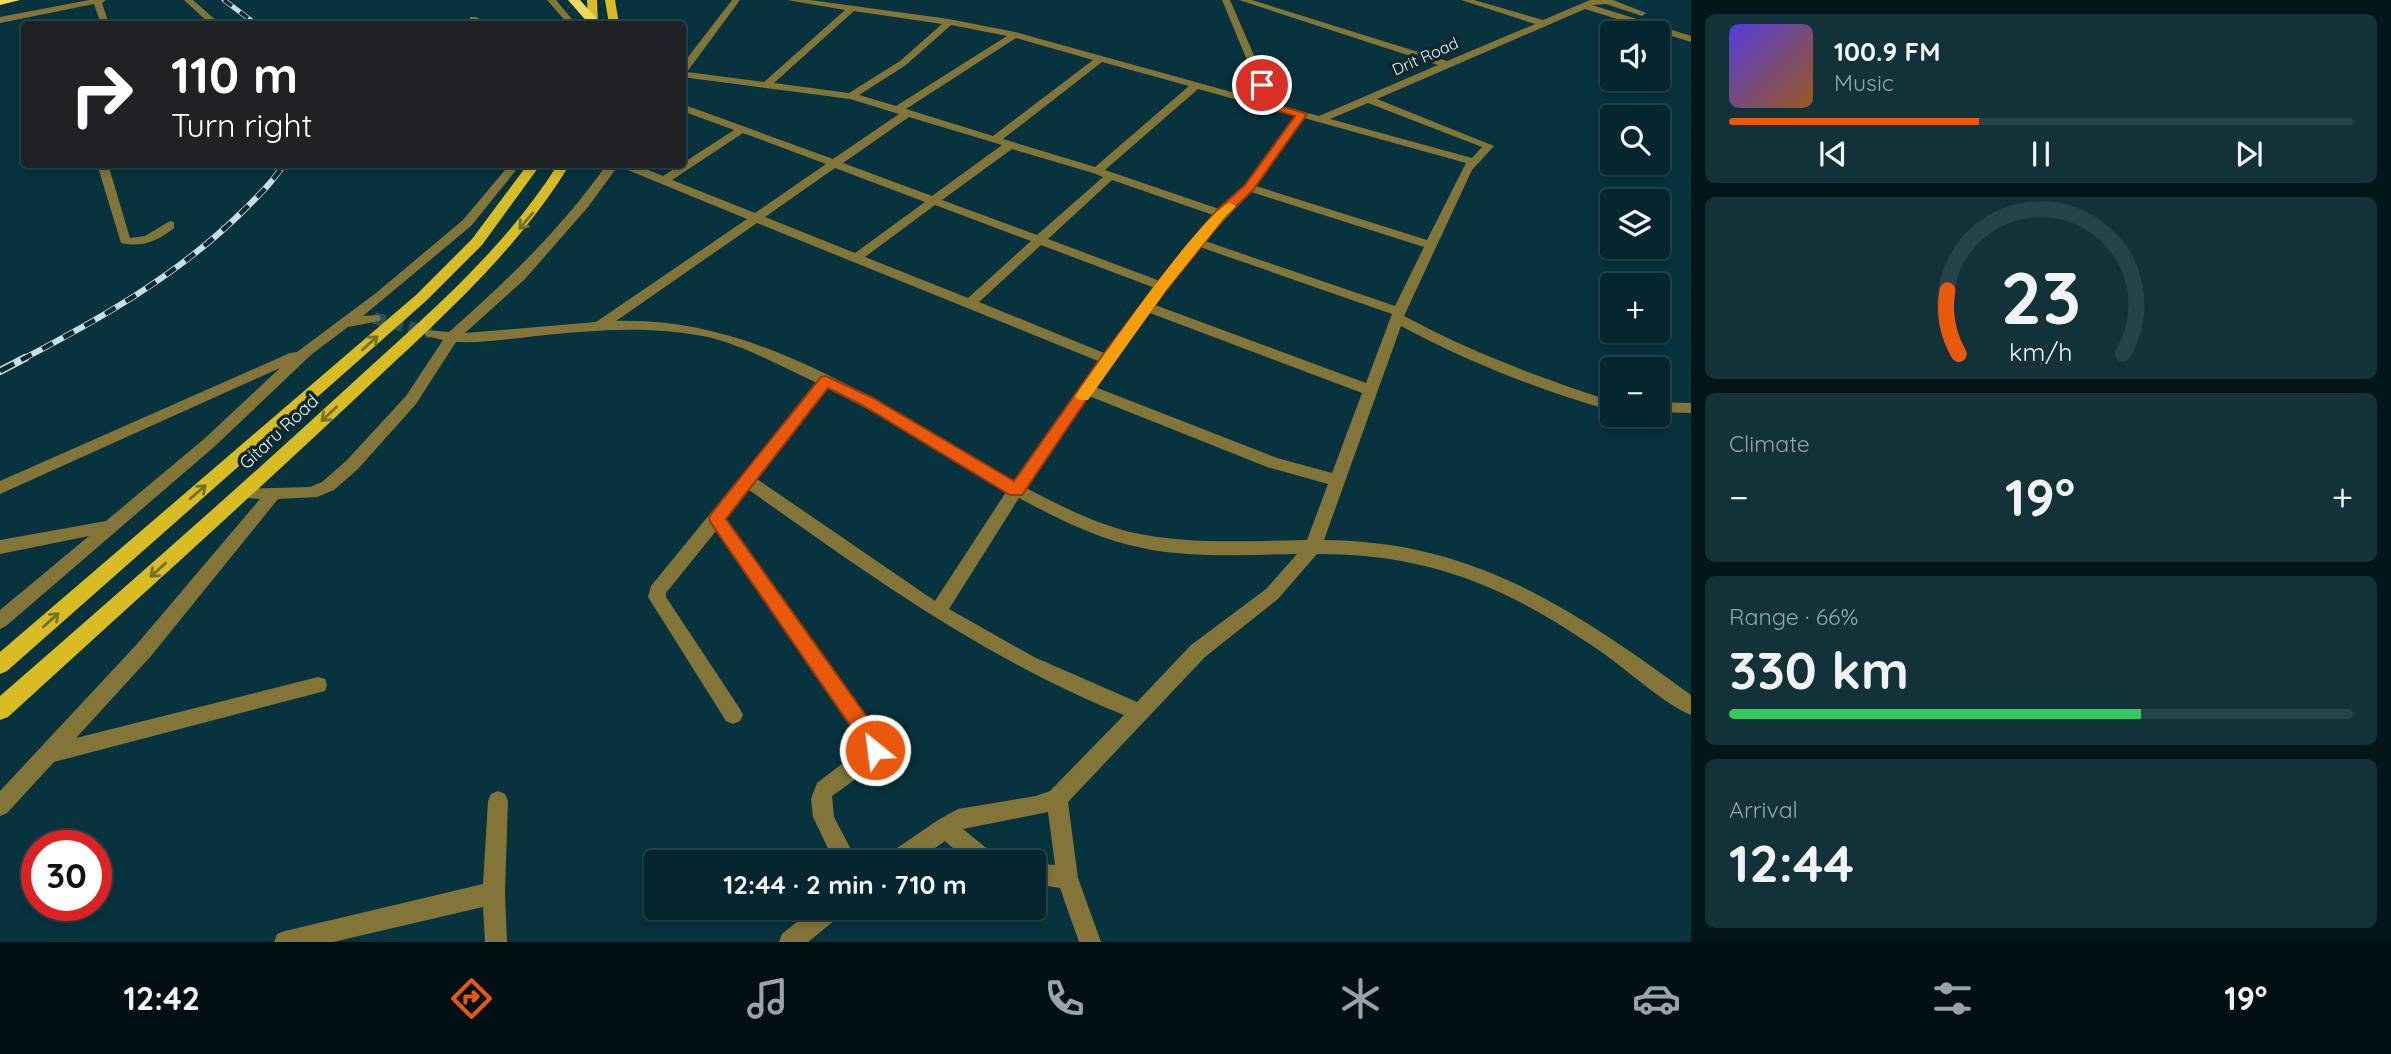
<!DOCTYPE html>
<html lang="en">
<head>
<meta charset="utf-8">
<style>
	body { margin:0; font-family:Quicksand,sans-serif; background:#12323a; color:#f1f3f6; height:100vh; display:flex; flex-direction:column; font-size:26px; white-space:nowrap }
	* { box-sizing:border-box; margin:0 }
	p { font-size:23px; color:#97a5aa }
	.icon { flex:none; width:38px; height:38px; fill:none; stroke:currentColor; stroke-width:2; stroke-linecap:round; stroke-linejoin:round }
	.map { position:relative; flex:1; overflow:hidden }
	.details { display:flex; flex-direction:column; gap:14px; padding:14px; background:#021519; width:700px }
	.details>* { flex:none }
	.top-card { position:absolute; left:21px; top:21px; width:665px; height:147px; border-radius:7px; box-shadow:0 4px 10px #0003,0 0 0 2px #25434a; background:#202124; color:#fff; overflow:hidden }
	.buttons { position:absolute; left:1600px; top:21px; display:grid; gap:14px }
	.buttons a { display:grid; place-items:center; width:70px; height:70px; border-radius:7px; background:#04262e; box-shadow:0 4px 10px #0003,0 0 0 2px #25434a; font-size:35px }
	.speed { position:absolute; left:21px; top:830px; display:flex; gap:14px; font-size:35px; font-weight:700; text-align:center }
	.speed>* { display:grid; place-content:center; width:91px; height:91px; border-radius:50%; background:#04262e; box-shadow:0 4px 10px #0003,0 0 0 2px #25434a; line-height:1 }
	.speed .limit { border:10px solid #d22; background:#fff; color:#111 }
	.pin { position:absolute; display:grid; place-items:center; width:60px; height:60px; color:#fff; margin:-30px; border:4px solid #fff; border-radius:50%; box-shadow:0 2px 7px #0007 }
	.me { position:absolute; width:77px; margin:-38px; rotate:331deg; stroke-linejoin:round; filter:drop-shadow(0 0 5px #0008) }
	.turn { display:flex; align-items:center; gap:24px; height:147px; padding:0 35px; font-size:32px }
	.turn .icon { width:91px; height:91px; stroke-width:2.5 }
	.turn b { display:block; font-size:49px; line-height:60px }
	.big { font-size:52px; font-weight:700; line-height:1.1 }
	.details .tile { flex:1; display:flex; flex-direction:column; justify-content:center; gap:10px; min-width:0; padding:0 24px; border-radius:10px; background:#12323a }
	.details .dial { align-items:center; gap:0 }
	.dial svg { height:182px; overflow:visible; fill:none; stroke:#25434a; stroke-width:7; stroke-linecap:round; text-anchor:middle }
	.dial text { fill:#f1f3f6; stroke:none }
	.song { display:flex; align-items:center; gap:21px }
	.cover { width:84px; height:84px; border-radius:10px; background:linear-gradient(135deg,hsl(250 70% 55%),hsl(30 70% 35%)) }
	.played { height:7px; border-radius:4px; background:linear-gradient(90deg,#ea580c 40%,#25434a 40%) }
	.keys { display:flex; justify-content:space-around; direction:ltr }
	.heat { display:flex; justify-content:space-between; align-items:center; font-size:38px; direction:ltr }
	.charge { height:10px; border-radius:5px; background:linear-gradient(90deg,#34c759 66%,#25434a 0) }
	.trip { position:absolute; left:644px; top:850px; width:402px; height:70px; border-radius:7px; background:#04262e; box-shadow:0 4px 10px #0003,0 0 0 2px #25434a; font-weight:700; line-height:70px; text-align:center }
	.dock { display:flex; height:112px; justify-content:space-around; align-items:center; background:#020f12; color:#97a5aa }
	.dock .icon { width:49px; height:49px }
	.dock .active { color:#ea580c }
	.dock b { font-size:32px; color:#f1f3f6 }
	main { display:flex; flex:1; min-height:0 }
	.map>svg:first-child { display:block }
</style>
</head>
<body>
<main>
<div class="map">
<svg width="1691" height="942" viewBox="0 0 1691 942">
	<rect width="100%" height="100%" fill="#06333e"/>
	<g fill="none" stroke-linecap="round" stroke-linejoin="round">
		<path stroke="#27505b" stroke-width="12" stroke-dasharray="12 6" stroke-linecap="butt" d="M 374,318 L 431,333"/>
		<path fill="#837538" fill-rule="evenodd" d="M 89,0 L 106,0 L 102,3 L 109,24 L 101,24 L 94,4 L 0,23 L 0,17 Z
			M 184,0 L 193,0 L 220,24 L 210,24 Z
			M 547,0 L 556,0 L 576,24 L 568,24 Z
			M 732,0 L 740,0 L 687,72 L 764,82 L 845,10 L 787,0 L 810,0 L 949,19 L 1015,32 L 1264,101 L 1222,0 L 1230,0 L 1275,104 L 1319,116 L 1438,65 L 1239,0 L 1252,0 L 1447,61 L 1535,24 L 1461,0 L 1474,0 L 1543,20 L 1590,0 L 1613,0 L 1646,13 L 1642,16 L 1606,4 L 1592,5 L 1691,36 L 1691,42 L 1585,9 L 1377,99 L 1494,146 L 1472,170 L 1404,316 C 1471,352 1540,378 1612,401 L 1612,411 C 1539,390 1468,362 1401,326 L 1324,540 C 1475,541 1574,610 1691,695 L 1691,715 C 1665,705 1624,667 1600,651 C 1507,587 1431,554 1317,554 L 1278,599 L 1205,657 L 1068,802 L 1078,878 L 1101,942 L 1079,942 L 1060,888 L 1034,884 L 1032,863 L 1055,865 L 1048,812 L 963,829 L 985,847 L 1003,855 L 1006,863 L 970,863 L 945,841 L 914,863 L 884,863 L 887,855 L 938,820 L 958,809 L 1036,796 L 1050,791 L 1124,715 C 981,657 874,578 749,490 L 726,519 L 885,745 L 878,763 L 832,796 L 834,817 L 858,863 L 835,863 L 813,817 L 811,799 L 817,783 L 864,747 L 716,531 L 666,593 L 666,597 L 740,709 L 743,715 L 740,721 L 733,724 L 726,721 L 648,597 L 651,586 L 817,383 C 782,367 745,346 708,337 C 651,325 593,330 536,336 C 509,339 483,343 456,342 L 416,404 L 358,469 L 334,490 L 317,497 L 278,499 L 151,656 L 76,738 L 318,677 L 325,679 L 327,685 L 325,691 L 54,762 L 7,813 L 0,816 L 0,791 L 137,644 L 260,499 L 238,497 L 236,493 L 238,489 L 310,487 L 322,482 L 346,461 L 406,396 L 443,340 L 426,336 L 424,333 L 426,330 L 449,332 C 508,280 561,229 607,164 L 633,164 L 663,176 L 734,130 L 682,111 L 682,104 L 833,159 L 899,114 L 850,99 L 682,77 L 682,65 ZM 854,11 L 942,24 L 900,61 L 849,93 L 774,83 ZM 951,25 L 1007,36 L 896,106 L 859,95 L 906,65 ZM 1016,38 L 1093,60 L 993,136 L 906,109 ZM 1102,62 L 1189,86 L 1095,167 L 1003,139 ZM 1198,89 L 1295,116 L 1245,186 L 1219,209 L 1105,170 ZM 1368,103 L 1482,147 L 1472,158 L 1330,119 ZM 909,117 L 1002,145 L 932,196 L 843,163 ZM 1304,118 L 1466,163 L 1427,240 L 1256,186 ZM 743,133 L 826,164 L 755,213 L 672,180 ZM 1012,149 L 1093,173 L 1103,177 L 1037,235 L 942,200 ZM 618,166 L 747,219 L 596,322 L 465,333 L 525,279 L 588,207 ZM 835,168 L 925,202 L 855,253 L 765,217 ZM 1112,180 L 1213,215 L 1160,281 L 1048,239 ZM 1251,192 L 1424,247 L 1395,306 L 1205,241 ZM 935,205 L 1031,241 L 968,298 L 865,257 ZM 757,223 L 1098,361 L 1014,481 C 891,411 763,316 616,321 ZM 1041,245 L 1155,288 L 1104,353 L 979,302 ZM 1200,247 L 1392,314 L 1366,383 L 1155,305 ZM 1150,313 L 1362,393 L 1332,473 L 1277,458 L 1095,387 ZM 828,388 L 893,423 L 1006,492 L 935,601 L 757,479 ZM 1089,396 L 1267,467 L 1328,484 L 1307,540 C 1249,541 1188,545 1130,532 C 1094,523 1059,505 1026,488 ZM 1019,498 C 1054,517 1090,535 1129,545 C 1183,559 1241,555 1297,554 L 1266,589 L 1191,645 L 1137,702 L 1034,657 L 949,609 Z
			M 470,17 L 476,17 L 488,24 L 477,24 L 470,21 Z
			M 97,164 L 108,164 L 130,238 L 145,236 L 170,221 L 174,222 L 174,228 C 158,241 142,248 121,243 Z
			M 510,164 L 521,164 L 471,226 L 363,316 L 379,315 L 381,318 L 379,321 L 348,327 L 312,354 L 214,447 L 6,626 L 0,629 L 0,610 L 89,536 L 0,554 L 0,540 L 106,521 L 204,439 L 280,368 L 0,494 L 0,481 L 290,353 L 297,352 L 376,293 L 463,220 Z
			M 1657,402 L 1691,403 L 1691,413 L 1657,412 Z
			M 498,791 L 505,794 L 508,801 L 505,893 L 507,942 L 485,942 L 483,907 L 333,942 L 274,942 L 277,934 L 285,931 L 483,884 L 488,801 L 491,794 Z
			M 814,908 L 843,908 L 840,916 L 808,942 L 779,942 L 782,934 Z"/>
		<path fill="#d9bb23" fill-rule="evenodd" d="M 587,0 L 597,0 L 598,24 L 588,24 Z
			M 605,0 L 615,0 L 619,24 L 609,24 Z
			M 528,164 L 541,164 L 482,245 L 426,301 L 7,671 L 0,674 L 0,652 L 416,295 L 472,239 Z
			M 558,164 L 570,164 C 514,256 433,325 356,398 C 241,506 124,611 8,717 L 0,720 L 0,696 C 117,594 234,492 348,387 C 423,318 503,252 558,164 Z"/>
		<path fill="#f4d859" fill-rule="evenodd" d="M 0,0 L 20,0 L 0,5 Z
			M 568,0 L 580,0 L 597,19 L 597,24 L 589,24 Z"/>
		<defs>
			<path id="rail-far2" d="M 224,0 L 256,24"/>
			<path id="rail-far1" d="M 21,360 C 100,319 178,275 242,212 C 257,197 273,182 284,164"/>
			<path id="rail" d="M 0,371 L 25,358"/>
		</defs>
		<use href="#rail-far2" stroke="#c6e0e6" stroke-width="5"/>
		<use href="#rail-far1" stroke="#c6e0e6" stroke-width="6"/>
		<use href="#rail" stroke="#c6e0e6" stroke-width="8"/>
		<use href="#rail-far2" stroke="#0f282e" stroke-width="3.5" stroke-dasharray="10" stroke-linecap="butt"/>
		<use href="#rail-far1" stroke="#0f282e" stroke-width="4.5" stroke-dasharray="12" stroke-linecap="butt"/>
		<use href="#rail" stroke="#0f282e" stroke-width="5" stroke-dasharray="16" stroke-linecap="butt"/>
	</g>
	<defs><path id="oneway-shaft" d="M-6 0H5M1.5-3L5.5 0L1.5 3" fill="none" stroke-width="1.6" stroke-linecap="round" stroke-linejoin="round" transform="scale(1.75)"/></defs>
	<g stroke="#747228">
		<use href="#oneway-shaft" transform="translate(526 221) rotate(130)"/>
		<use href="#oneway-shaft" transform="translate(370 343) rotate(-42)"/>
		<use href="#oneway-shaft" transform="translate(329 414) rotate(137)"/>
		<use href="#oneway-shaft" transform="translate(198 492) rotate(-41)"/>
		<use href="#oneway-shaft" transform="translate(158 570) rotate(138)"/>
		<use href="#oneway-shaft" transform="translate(51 620) rotate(-42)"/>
	</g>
	<path fill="#ea580c" stroke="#983908" stroke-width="2" d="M 1259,82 L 1266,82 L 1275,104 L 1307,114 L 1253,190 L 1225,217 L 1167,289 L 1112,362 L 1022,495 L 1010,495 L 862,405 L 828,388 L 726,519 L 882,738 L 885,745 L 882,756 L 875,759 L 868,756 L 856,734 L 711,523 L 709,519 L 711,514 L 821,377 L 826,376 L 873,398 L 1014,481 L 1102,356 L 1157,283 L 1216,211 L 1245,185 L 1295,116 L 1268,108 Z"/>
	<path fill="#f59e0b" d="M 1230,203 L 1236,206 L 1225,217 L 1167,289 L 1088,400 L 1078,400 L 1075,396 L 1078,392 C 1101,360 1202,212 1230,203 Z"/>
	<g text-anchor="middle" stroke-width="7" stroke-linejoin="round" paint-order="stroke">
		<g font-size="16" fill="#e0f7fd" stroke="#0f282e">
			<text transform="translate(1425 56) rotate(-24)" y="6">Drit Road</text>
		</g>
		<g font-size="18" fill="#e0f7fd" stroke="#0f282e">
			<text transform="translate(279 432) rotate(-43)" y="6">Gitaru Road</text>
		</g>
	</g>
</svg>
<div class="buttons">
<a><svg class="icon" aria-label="sound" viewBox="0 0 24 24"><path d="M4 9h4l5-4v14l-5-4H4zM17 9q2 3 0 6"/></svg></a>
<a><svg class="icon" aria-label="search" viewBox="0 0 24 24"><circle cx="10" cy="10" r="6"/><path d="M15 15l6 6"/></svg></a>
<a><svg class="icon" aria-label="layers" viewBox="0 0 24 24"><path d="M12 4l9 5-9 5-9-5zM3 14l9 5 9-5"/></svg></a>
<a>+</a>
<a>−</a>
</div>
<div class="speed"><div class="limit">30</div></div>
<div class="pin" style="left:1262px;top:85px;background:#d93025"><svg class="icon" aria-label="arrive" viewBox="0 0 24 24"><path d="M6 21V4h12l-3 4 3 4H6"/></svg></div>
<svg class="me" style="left:875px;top:750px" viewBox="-20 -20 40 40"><circle r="17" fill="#ea580c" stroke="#fff" stroke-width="3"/><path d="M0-11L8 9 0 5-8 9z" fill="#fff"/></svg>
<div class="trip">12:44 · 2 min · 710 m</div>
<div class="top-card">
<div class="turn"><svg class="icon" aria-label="right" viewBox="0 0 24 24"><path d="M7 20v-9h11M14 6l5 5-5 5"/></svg><div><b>110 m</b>Turn right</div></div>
</div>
</div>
<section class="details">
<div class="tile">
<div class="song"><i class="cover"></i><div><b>100.9 FM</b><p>Music</p></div></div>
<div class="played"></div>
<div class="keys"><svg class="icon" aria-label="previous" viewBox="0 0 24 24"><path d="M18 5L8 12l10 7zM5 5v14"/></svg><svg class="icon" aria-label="pause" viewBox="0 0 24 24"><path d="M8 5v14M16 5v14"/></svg><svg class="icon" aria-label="next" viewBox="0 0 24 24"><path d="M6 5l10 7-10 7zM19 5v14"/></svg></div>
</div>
<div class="tile dial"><svg viewBox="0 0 100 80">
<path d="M14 69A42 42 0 1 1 86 69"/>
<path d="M14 69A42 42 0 0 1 9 41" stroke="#ea580c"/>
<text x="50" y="56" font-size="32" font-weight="700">23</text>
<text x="50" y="72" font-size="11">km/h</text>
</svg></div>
<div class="tile"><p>Climate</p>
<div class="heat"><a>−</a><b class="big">19°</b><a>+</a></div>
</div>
<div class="tile"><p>Range · 66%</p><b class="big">330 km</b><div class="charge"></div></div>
<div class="tile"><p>Arrival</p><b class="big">12:44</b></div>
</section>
</main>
<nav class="dock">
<b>12:42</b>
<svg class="icon active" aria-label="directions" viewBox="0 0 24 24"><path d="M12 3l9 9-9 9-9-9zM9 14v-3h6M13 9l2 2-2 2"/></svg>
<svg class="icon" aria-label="music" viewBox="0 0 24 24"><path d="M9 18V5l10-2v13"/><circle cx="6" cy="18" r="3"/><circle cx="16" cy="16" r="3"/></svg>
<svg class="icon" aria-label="phone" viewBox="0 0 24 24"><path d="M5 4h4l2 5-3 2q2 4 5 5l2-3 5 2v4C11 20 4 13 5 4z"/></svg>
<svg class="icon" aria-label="climate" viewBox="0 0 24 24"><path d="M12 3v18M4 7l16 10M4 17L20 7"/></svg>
<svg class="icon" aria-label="car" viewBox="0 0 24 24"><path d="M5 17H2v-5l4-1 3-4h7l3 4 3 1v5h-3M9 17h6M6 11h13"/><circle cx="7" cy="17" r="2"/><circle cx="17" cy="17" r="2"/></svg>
<svg class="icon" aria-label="filters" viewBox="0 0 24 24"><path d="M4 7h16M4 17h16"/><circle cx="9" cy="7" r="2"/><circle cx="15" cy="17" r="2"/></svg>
<b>19°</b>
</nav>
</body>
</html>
